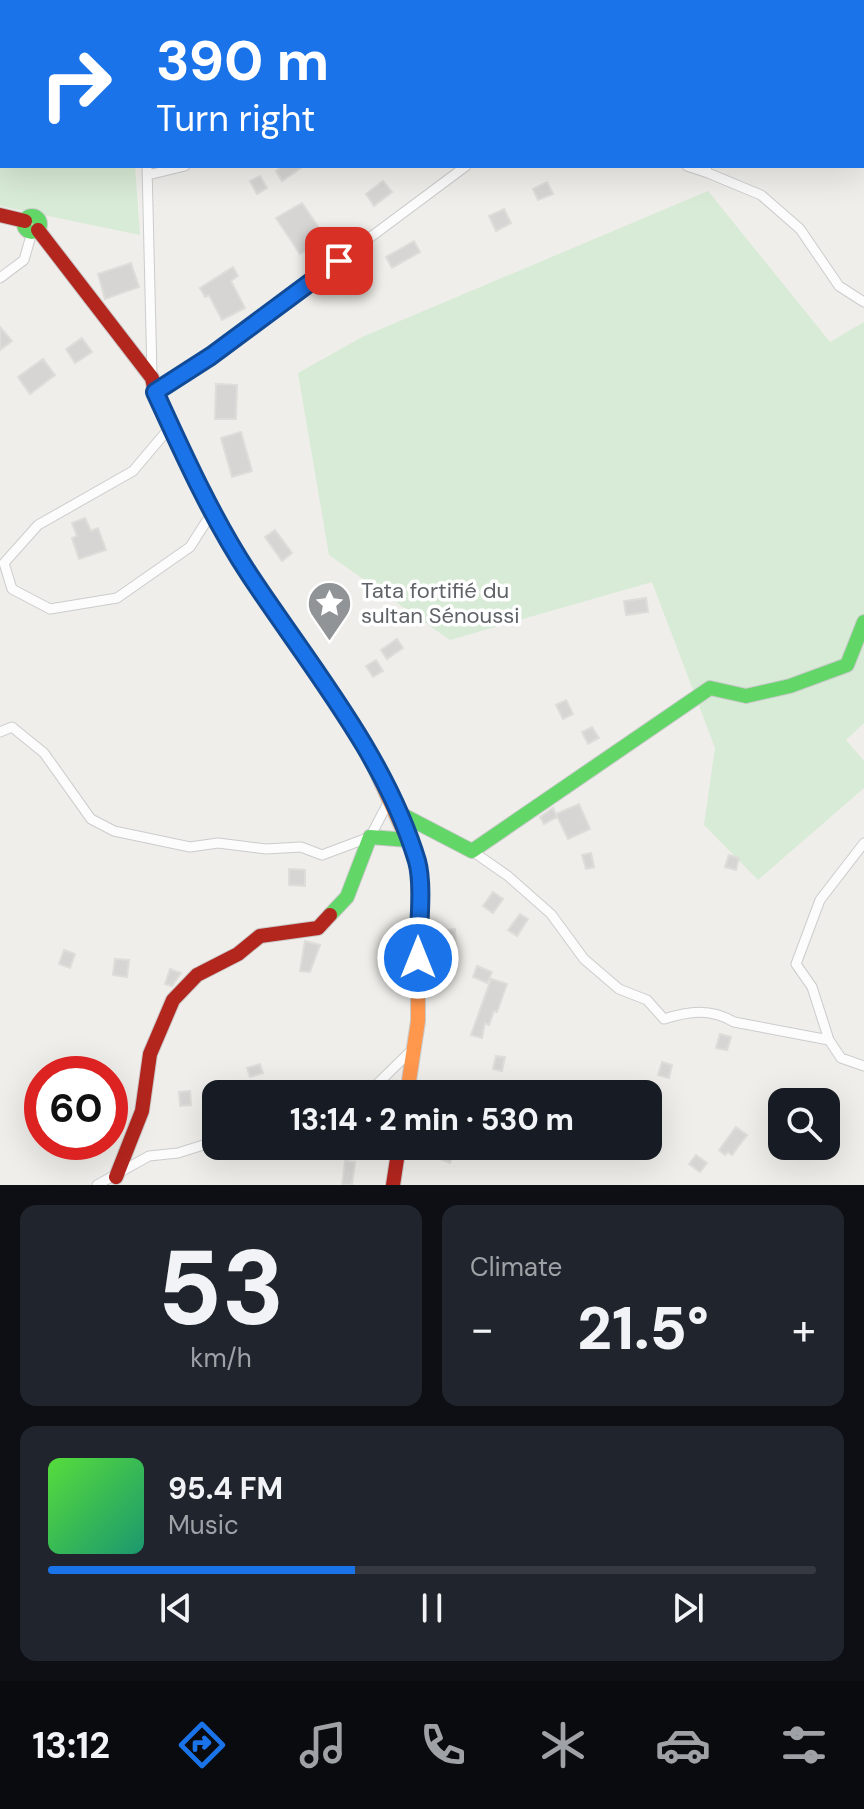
<!DOCTYPE html>
<html lang="en">
<head>
<meta charset="utf-8">
<style>
	body { margin:0; font-family:"DM Sans",sans-serif; background:#20242c; color:#f1f3f6; height:100vh; display:flex; flex-direction:column; font-size:30px; white-space:nowrap }
	* { box-sizing:border-box; margin:0 }
	p { font-size:26px; color:#9ea1a6 }
	.icon { flex:none; width:44px; height:44px; fill:none; stroke:currentColor; stroke-width:2; stroke-linecap:round; stroke-linejoin:round }
	.map { position:relative; height:1185px; overflow:hidden }
	.details { display:flex; flex-direction:column; gap:20px; padding:20px; background:#0d0f14; flex:1 }
	.details>* { flex:none }
	.banner { position:absolute; left:0px; top:0px; width:864px; height:168px; box-shadow:0 8px 32px #0002; background:#1a73e8; color:#fff; overflow:hidden }
	.tools { position:absolute; left:768px; top:1088px; display:grid; gap:16px }
	.tools a { display:grid; place-items:center; width:72px; height:72px; border-radius:16px; background:#171b24; box-shadow:0 8px 32px #0002; font-size:40px }
	.speed { position:absolute; left:24px; top:1056px; display:flex; gap:16px; font-size:40px; font-weight:700; text-align:center }
	.speed>* { display:grid; place-content:center; width:104px; height:104px; border-radius:50%; background:#171b24; box-shadow:0 8px 32px #0002; line-height:1 }
	.speed .limit { border:12px solid #d22; background:#fff; color:#111 }
	.pin { position:absolute; display:grid; place-items:center; width:68px; height:68px; color:#fff; margin:-34px; border-radius:16px; box-shadow:0 4px 12px #0006 }
	.me { position:absolute; width:88px; margin:-44px; rotate:0deg; stroke-linejoin:round; filter:drop-shadow(0 0 6px #0008) }
	.turn { display:flex; align-items:center; gap:28px; height:168px; padding:0 24px; font-size:36px }
	.turn .icon { width:104px; height:104px; stroke-width:2.5 }
	.turn b { display:block; font-size:56px; line-height:68px }
	.big { font-size:60px; font-weight:800; line-height:1.1 }
	.details .card { flex:1; display:flex; flex-direction:column; justify-content:center; gap:12px; min-width:0; padding:0 28px; border-radius:16px; background:#20242c }
	.details .dial { align-items:center; gap:0 }
	.dial b { font-size:104px; line-height:1 }
	.song { display:flex; align-items:center; gap:24px }
	.cover { width:96px; height:96px; border-radius:12px; background:linear-gradient(135deg,hsl(110 70% 55%),hsl(160 70% 35%)) }
	.played { height:8px; border-radius:4px; background:linear-gradient(90deg,#1a73e8 40%,#363941 40%) }
	.keys { display:flex; justify-content:space-around; direction:ltr }
	.heat { display:flex; justify-content:space-between; align-items:center; font-size:44px; direction:ltr }
	.details .tiles { flex:1; display:grid; gap:20px; grid-template-columns:1fr 1fr }
	.card:last-child { grid-column:span 2 }
	.trip { position:absolute; left:202px; top:1080px; width:460px; height:80px; border-radius:16px; background:#171b24; box-shadow:0 8px 32px #0002; font-weight:800; line-height:80px; text-align:center }
	.tabs { display:flex; height:128px; justify-content:space-around; align-items:center; background:#090b0e; color:#9ea1a6 }
	.tabs .icon { width:56px; height:56px }
	.tabs .active { color:#1a73e8 }
	.tabs b { font-size:36px; color:#f1f3f6 }
	.map>svg:first-child { display:block }
</style>
</head>
<body>
<div class="map">
<svg width="864" height="1185" viewBox="0 0 864 1185">
	<rect width="100%" height="100%" fill="#efeeea"/>
	<path fill="#d8ebd6" d="M 0,72 L 2,166 L 135,166 L 140,235 L 0,206 Z
		M 708,191 L 830,342 L 864,322 L 864,723 L 846,740 L 864,761 L 864,788 L 758,880 L 704,825 L 715,748 L 652,582 L 450,640 L 329,555 L 298,373 L 362,337 Z"/>
	<path fill="#d6d5d3" stroke="#deddd9" stroke-width="2" d="M 283,166 L 304,166 L 282,181 L 276,171 Z
		M 260,176 L 267,188 L 257,194 L 250,181 Z
		M 383,181 L 392,192 L 374,206 L 366,194 Z
		M 547,182 L 553,194 L 538,200 L 533,189 Z
		M 302,203 L 326,238 L 300,254 L 276,218 Z
		M 504,209 L 511,223 L 496,231 L 489,216 Z
		M 414,241 L 420,252 L 392,268 L 386,257 Z
		M 131,263 L 139,287 L 105,299 L 98,274 Z
		M 233,267 L 238,276 L 231,281 L 245,308 L 222,320 L 209,295 L 205,297 L 200,288 Z
		M 0,327 L 12,341 L 0,350 Z
		M 82,338 L 92,352 L 75,363 L 66,349 Z
		M 43,359 L 55,375 L 30,394 L 18,377 Z
		M 216,384 L 237,385 L 236,419 L 215,419 Z
		M 241,432 L 252,471 L 232,477 L 221,438 Z
		M 85,518 L 91,531 L 98,528 L 106,550 L 79,559 L 72,538 L 77,536 L 72,523 Z
		M 275,530 L 292,553 L 282,561 L 265,537 Z
		M 646,598 L 648,612 L 626,615 L 624,601 Z
		M 397,639 L 403,648 L 387,659 L 381,650 Z
		M 376,660 L 383,671 L 373,677 L 366,666 Z
		M 566,700 L 573,714 L 563,719 L 556,705 Z
		M 592,727 L 599,738 L 588,744 L 582,732 Z
		M 579,804 L 590,829 L 568,839 L 556,814 Z
		M 553,808 L 557,817 L 544,824 L 540,817 Z
		M 591,853 L 594,867 L 586,869 L 582,855 Z
		M 729,855 L 739,858 L 736,870 L 725,867 Z
		M 289,869 L 305,870 L 305,886 L 289,885 Z
		M 493,892 L 503,899 L 493,913 L 483,906 Z
		M 520,914 L 528,919 L 517,936 L 508,930 Z
		M 455,929 L 456,945 L 447,945 L 446,930 Z
		M 305,941 L 320,945 L 310,972 L 300,971 Z
		M 64,950 L 75,954 L 70,968 L 59,964 Z
		M 115,959 L 129,960 L 127,977 L 113,975 Z
		M 477,966 L 492,972 L 487,983 L 473,977 Z
		M 170,969 L 181,973 L 172,986 L 165,984 Z
		M 491,979 L 507,984 L 497,1012 L 494,1011 L 489,1025 L 485,1023 L 482,1038 L 471,1035 Z
		M 720,1034 L 731,1037 L 727,1050 L 716,1048 Z
		M 496,1056 L 505,1057 L 502,1071 L 493,1069 Z
		M 662,1062 L 672,1065 L 669,1078 L 658,1075 Z
		M 260,1064 L 263,1073 L 250,1077 L 247,1068 Z
		M 190,1091 L 191,1105 L 180,1106 L 179,1092 Z
		M 736,1127 L 747,1135 L 732,1155 L 728,1152 L 725,1155 L 719,1150 Z
		M 444,1147 L 454,1151 L 450,1163 L 440,1159 Z
		M 696,1155 L 707,1163 L 700,1172 L 689,1164 Z
		M 345,1161 L 355,1162 L 352,1185 L 342,1185 Z"/>
	<g fill="none" stroke-linecap="round" stroke-linejoin="round">
		<defs>
			<path id="street" d="M 136,0 L 136,2
				M 771,0 L 772,2
				M 702,2 L 704,0
				M 862,78 L 864,78
				M 147,166 L 152,375
				M 687,166 L 708,173
				M 705,166 L 708,173 L 761,195 L 800,229 L 839,286 L 864,302
				M 148,175 L 185,166
				M 0,278 L 24,260 L 32,232
				M 155,392 L 211,356 L 466,166
				M 171,426 L 133,471 L 38,525 L 4,563 L 12,589 L 50,609 L 117,598 L 190,547 L 213,511
				M 0,732 L 12,727 L 44,753 L 91,819 L 114,831 L 190,847 L 218,843 L 266,849 L 301,847 L 322,855 L 370,837 L 390,799
				M 472,851 L 508,876 L 551,914 L 584,959 L 619,989 L 647,1000 L 664,1019 C 689,1011 710,1008 734,1022 L 829,1040 L 841,1058 L 864,1066
				M 829,1040 L 812,987 L 796,964 L 820,900 L 864,843
				M 350,1094 L 372,1089 L 414,1048
				M 97,1185 L 149,1156 L 178,1153 L 216,1141"/>
			<path id="fast" d="M 48,2 L 49,0
				M24 224a8 8 0 1 1 16 0a8 8 0 1 1-16 0Z
				M 395,811 L 472,851 L 710,688 L 746,696 L 790,686 L 847,665 L 864,622
				M 330,915 L 347,897 L 370,837 L 408,840"/>
			<path id="slow" d="M 343,711 L 360,736 L 418,863 L 418,1021 L 407,1094"/>
			<path id="jam" d="M 0,77 L 2,74
				M 0,215 L 25,221
				M 38,230 L 152,378 L 155,392 L 213,511 L 247,571 L 343,711
				M 116,1177 L 142,1111 L 150,1054 L 173,1000 L 197,975 L 238,954 L 260,936 L 318,928 L 330,915
				M 393,1185 L 399,1146"/>
		</defs>
		<use href="#street" stroke="#cbcccc" stroke-width="11"/>
		<use href="#fast" stroke="#cacacb" stroke-width="16"/>
		<use href="#slow" stroke="#cacacb" stroke-width="16"/>
		<use href="#jam" stroke="#cacacb" stroke-width="16"/>
		<use href="#street" stroke="#fdfcfc" stroke-width="9"/>
		<use href="#fast" stroke="#63d668" stroke-width="14"/>
		<use href="#slow" stroke="#ff974d" stroke-width="14"/>
		<use href="#jam" stroke="#b3261e" stroke-width="14"/>
	</g>
	<g fill="none" stroke-linecap="round" stroke-linejoin="round">
		<defs>
			<path id="route" d="M 339,261 L 211,356 L 155,392 C 183,453 212,518 249,574 C 309,665 385,755 417,861 C 424,886 418,931 418,958"/>
		</defs>
		<use href="#route" stroke="#114b97" stroke-width="20"/>
		<use href="#route" stroke="#1a73e8" stroke-width="14"/>
	</g>
	<defs>
		<symbol id="sight-pin" viewBox="-11 -11 22 30"><path d="M0 17L-7.5 6A9.5 9.5 0 1 1 7.5 6Z" fill="#919496" stroke="#fff"/><path d="M0-6L1.8-2.2L6-1.7L2.9 1.2L3.7 5.4L0 3.3L-3.7 5.4L-2.9 1.2L-6-1.7L-1.8-2.2Z" fill="#fff"/></symbol>
	</defs>
	<g fill-rule="evenodd">
		<use href="#sight-pin" x="304" y="578" width="51" height="69"/>
	</g>
	<g text-anchor="middle" stroke-width="7" stroke-linejoin="round" paint-order="stroke">
		<g font-size="22" fill="#5f6368" stroke="#fff" text-anchor="start">
			<text x="361" y="598">Tata fortifié du<tspan x="361" dy="25">sultan Sénoussi</tspan></text>
		</g>
	</g>
</svg>
<div class="tools">
<a><svg class="icon" aria-label="search" viewBox="0 0 24 24"><circle cx="10" cy="10" r="6"/><path d="M15 15l6 6"/></svg></a>
</div>
<div class="speed"><div class="limit">60</div></div>
<div class="pin" style="left:339px;top:261px;background:#d93025"><svg class="icon" aria-label="arrive" viewBox="0 0 24 24"><path d="M6 21V4h12l-3 4 3 4H6"/></svg></div>
<svg class="me" style="left:418px;top:958px" viewBox="-20 -20 40 40"><circle r="17" fill="#1a73e8" stroke="#fff" stroke-width="3"/><path d="M0-11L8 9 0 5-8 9z" fill="#fff"/></svg>
<div class="trip">13:14 · 2 min · 530 m</div>
<div class="banner">
<div class="turn"><svg class="icon" aria-label="right" viewBox="0 0 24 24"><path d="M7 20v-9h11M14 6l5 5-5 5"/></svg><div><b>390 m</b>Turn right</div></div>
</div>
</div>
<section class="details">
<div class="tiles">
<div class="card dial"><b>53</b><p>km/h</p></div>
<div class="card"><p>Climate</p>
<div class="heat"><a>−</a><b class="big">21.5°</b><a>+</a></div>
</div>
<div class="card">
<div class="song"><i class="cover"></i><div><b>95.4 FM</b><p>Music</p></div></div>
<div class="played"></div>
<div class="keys"><svg class="icon" aria-label="previous" viewBox="0 0 24 24"><path d="M18 5L8 12l10 7zM5 5v14"/></svg><svg class="icon" aria-label="pause" viewBox="0 0 24 24"><path d="M8 5v14M16 5v14"/></svg><svg class="icon" aria-label="next" viewBox="0 0 24 24"><path d="M6 5l10 7-10 7zM19 5v14"/></svg></div>
</div>
</div>
</section>
<nav class="tabs">
<b>13:12</b>
<svg class="icon active" aria-label="directions" viewBox="0 0 24 24"><path d="M12 3l9 9-9 9-9-9zM9 14v-3h6M13 9l2 2-2 2"/></svg>
<svg class="icon" aria-label="music" viewBox="0 0 24 24"><path d="M9 18V5l10-2v13"/><circle cx="6" cy="18" r="3"/><circle cx="16" cy="16" r="3"/></svg>
<svg class="icon" aria-label="phone" viewBox="0 0 24 24"><path d="M5 4h4l2 5-3 2q2 4 5 5l2-3 5 2v4C11 20 4 13 5 4z"/></svg>
<svg class="icon" aria-label="climate" viewBox="0 0 24 24"><path d="M12 3v18M4 7l16 10M4 17L20 7"/></svg>
<svg class="icon" aria-label="car" viewBox="0 0 24 24"><path d="M5 17H2v-5l4-1 3-4h7l3 4 3 1v5h-3M9 17h6M6 11h13"/><circle cx="7" cy="17" r="2"/><circle cx="17" cy="17" r="2"/></svg>
<svg class="icon" aria-label="filters" viewBox="0 0 24 24"><path d="M4 7h16M4 17h16"/><circle cx="9" cy="7" r="2"/><circle cx="15" cy="17" r="2"/></svg>
</nav>
</body>
</html>
